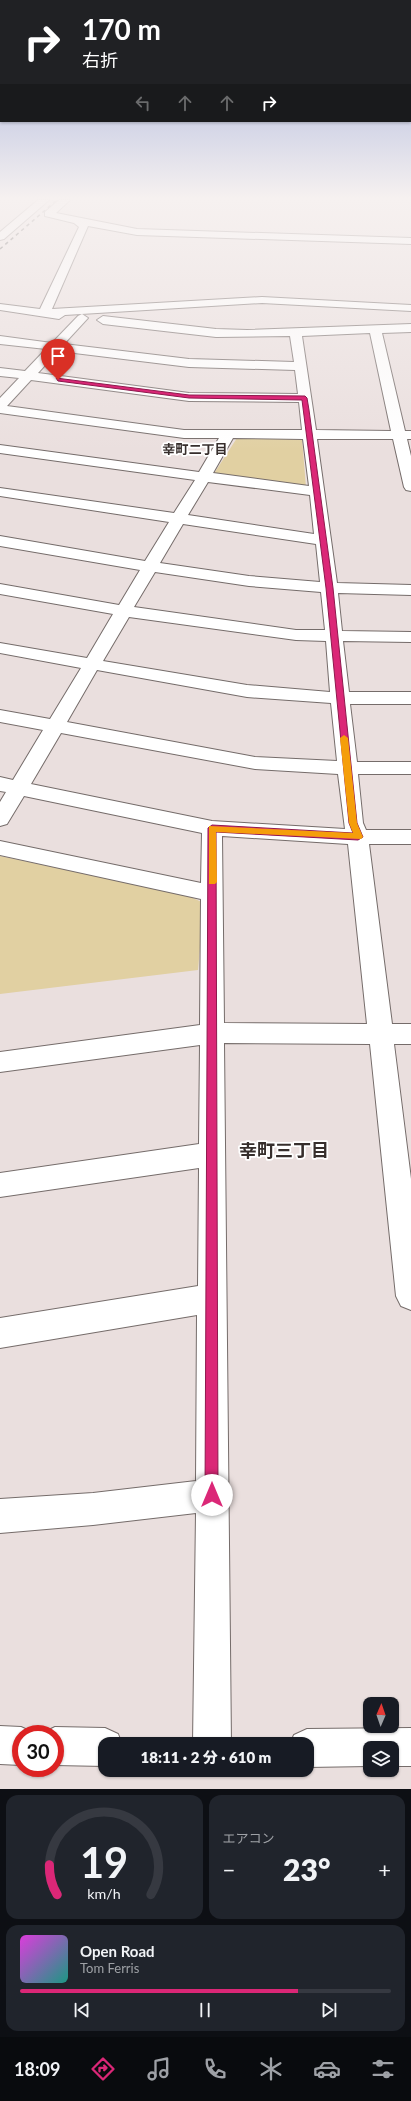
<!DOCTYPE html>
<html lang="ja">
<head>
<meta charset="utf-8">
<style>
	body { margin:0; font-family:Lato,"Noto Sans JP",sans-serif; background:#20242c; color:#f1f3f6; height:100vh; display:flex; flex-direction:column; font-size:15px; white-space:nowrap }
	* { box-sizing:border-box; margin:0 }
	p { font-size:13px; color:#9ea1a6 }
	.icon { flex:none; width:22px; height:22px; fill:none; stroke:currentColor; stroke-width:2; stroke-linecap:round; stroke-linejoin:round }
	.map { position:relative; height:1789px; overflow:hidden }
	.details { display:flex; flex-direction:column; gap:6px; padding:6px; background:#0d0f14; flex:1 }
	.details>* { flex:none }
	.guide { position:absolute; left:0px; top:0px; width:411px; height:122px; box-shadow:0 1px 3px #0004; background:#202124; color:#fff; overflow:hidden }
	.needle { width:26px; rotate:2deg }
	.tools { position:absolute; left:363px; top:1697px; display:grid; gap:8px }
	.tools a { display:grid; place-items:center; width:36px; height:36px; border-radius:8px; background:#171b24; box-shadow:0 1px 3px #0004; font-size:20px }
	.speed { position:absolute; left:12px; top:1725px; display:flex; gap:8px; font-size:20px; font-weight:700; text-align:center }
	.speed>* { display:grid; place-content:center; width:52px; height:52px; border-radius:50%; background:#171b24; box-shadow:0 1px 3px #0004; line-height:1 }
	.speed .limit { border:6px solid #d22; background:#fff; color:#111 }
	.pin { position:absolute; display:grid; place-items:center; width:34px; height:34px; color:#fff; margin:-41px -17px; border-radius:50% 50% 50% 0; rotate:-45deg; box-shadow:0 0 4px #0007 }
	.pin .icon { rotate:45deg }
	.me { position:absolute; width:44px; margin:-22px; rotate:0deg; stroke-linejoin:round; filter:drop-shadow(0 0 3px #0008) }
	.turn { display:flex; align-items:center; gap:14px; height:84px; padding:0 16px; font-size:18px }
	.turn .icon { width:52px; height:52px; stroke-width:2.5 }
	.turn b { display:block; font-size:28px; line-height:34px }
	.lanes { display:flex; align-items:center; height:38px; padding:0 16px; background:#0003; justify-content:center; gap:20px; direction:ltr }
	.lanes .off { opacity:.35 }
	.big { font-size:30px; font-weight:800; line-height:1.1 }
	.details .card { flex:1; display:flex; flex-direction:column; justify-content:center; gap:6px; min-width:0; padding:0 14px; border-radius:12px; background:#20242c }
	.details .dial { align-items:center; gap:0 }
	.dial svg { height:104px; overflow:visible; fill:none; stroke:#363941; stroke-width:7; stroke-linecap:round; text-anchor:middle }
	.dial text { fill:#f1f3f6; stroke:none }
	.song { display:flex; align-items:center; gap:12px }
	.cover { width:48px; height:48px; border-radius:6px; background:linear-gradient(135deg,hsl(300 70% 55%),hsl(170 70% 35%)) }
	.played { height:4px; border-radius:2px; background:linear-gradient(90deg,#db2777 75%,#363941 75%) }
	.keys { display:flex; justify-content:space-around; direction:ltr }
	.heat { display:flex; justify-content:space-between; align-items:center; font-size:22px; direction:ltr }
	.details .tiles { flex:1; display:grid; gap:6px; grid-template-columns:1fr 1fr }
	.card:last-child { grid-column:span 2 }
	.trip { position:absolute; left:98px; top:1737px; width:216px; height:40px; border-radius:12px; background:#171b24; box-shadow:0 1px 3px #0004; font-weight:800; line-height:40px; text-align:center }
	.menu { display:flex; height:64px; justify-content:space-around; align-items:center; background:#090b0e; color:#9ea1a6 }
	.menu .icon { width:28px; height:28px }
	.menu .current { color:#db2777 }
	.menu b { font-size:18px; color:#f1f3f6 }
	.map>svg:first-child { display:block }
</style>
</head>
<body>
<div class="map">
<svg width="411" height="1789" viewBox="0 0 411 1789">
	<rect width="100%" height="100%" fill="#eadfde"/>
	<path fill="#e1d0a2" d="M 237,438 L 302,439 L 306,487 L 213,475 Z
		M 0,856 L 186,895 L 204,903 L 198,970 L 0,994 Z"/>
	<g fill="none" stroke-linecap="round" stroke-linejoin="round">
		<defs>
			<path id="minor" d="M 38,200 L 49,200 L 4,239 L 0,240 L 0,232 Z
				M 59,200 L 70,200 L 56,213 L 137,229 L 411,238 L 411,244 L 137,235 L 88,226 L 52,309 L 262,297 L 411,305 L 411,311 L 262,303 L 65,315 L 59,319 L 0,310 L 0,304 L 40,309 L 79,227 L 74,223 L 45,216 L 45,212 Z
				M 82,314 L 88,318 L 64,344 L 189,359 L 294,362 L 290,336 L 216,337 L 103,324 L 97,320 L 103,316 L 216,329 L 247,330 L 411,324 L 411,332 L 382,333 L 405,431 L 411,431 L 411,439 L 407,439 L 411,456 L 411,491 L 406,490 L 404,487 L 393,439 L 317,439 L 337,583 L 411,585 L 411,595 L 338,593 L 342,631 L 411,632 L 411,642 L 343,641 L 349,692 L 411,692 L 411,704 L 350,704 L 357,762 L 411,762 L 411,774 L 358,774 L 363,823 L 366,830 L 411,830 L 411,844 L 369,844 L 392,1024 L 411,1024 L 411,1044 L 394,1044 L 411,1179 L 411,1310 L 401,1306 L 396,1296 L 370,1044 L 224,1043 L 231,1744 L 193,1744 L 196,1513 L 93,1525 L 0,1533 L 0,1499 L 93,1493 L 196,1481 L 197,1315 L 0,1348 L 0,1318 L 198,1286 L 199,1168 L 0,1197 L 0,1173 L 199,1144 L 200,1045 L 0,1072 L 0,1052 L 200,1025 L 201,899 L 0,855 L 0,841 L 201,883 L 202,833 L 24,796 L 7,824 L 0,826 L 0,802 L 6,792 L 0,791 L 0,777 L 13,780 L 43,730 L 0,722 L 0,710 L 50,719 L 81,668 L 0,653 L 0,643 L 87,658 L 113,614 L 0,594 L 0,584 L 119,605 L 140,570 L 0,546 L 0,536 L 145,561 L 169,522 L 0,496 L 0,488 L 174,513 L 195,480 L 0,453 L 0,445 L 199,472 L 219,438 L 184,438 L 0,413 L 0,398 L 19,378 L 0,376 L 0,368 L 25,371 L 46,349 L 0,344 L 0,336 L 52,343 L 78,316 ZM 370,333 L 391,431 L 316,430 L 302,336 ZM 58,351 L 189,367 L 295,370 L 298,394 L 189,393 L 38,373 ZM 31,380 L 189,401 L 299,402 L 302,430 L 184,430 L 7,406 ZM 233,438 L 303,439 L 309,486 L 213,473 ZM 208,482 L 310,495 L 314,534 L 188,515 ZM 183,524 L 316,544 L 320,582 L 249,576 L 160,563 ZM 155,572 L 249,586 L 321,592 L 325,630 L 296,630 L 134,607 ZM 129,617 L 296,640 L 326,641 L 330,692 L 247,685 L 103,661 ZM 97,670 L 247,697 L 331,703 L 337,761 L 255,757 L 67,722 ZM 61,733 L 255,769 L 338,774 L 345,829 L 212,821 L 31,784 ZM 222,836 L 348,844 L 367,1024 L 224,1023 Z
				M 0,1726 L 21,1727 L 34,1733 L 21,1734 L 21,1765 L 0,1764 Z
				M 55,1727 L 105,1728 L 118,1734 L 122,1744 L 105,1744 L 105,1766 L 55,1765 L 55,1734 L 41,1734 Z
				M 411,1728 L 411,1766 L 392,1766 L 392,1748 L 370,1748 L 370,1766 L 307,1767 L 307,1744 L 290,1744 L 294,1735 L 307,1729 Z"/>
		</defs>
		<use href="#minor" stroke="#756c6a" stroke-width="2"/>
		<use href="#minor" fill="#fff" fill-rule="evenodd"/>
		<path stroke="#433f3e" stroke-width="1.5" stroke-dasharray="3.5 3.5" stroke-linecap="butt" d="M 0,249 L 57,200"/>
	</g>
	<linearGradient id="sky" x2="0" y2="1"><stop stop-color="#99a7d8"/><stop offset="0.44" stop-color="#f6f1f0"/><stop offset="1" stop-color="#f6f1f0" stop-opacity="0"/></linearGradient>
	<rect width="411" height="451" fill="url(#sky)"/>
	<path fill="#db2777" stroke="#8e194d" d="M 56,378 L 189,395 L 305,396 L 307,398 L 309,410 L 333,588 L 357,823 L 363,837 L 358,840 L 216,832 L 218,1495 L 216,1500 L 212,1502 L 207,1500 L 205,1495 L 208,828 L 212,825 L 353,833 L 349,823 L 326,588 L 302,400 L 189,398 L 58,381 Z"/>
	<path fill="#f59e0b" d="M 344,735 L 348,738 L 357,823 L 363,837 L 361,839 L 216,832 L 217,882 L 215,884 L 209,884 L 209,826 L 353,833 L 349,823 L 340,738 Z"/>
	<g text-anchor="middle" stroke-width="3.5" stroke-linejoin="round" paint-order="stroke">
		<g font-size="13" font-weight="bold" fill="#362e2c" stroke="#fff">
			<text x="195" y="454">幸町二丁目</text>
		</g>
		<g font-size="18" font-weight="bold" fill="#362e2c" stroke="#fff">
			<text x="284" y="1157">幸町三丁目</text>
		</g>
	</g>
</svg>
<div class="tools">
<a><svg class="needle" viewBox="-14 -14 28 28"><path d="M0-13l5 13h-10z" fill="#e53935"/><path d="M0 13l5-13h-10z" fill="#9ea1a6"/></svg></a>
<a><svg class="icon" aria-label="layers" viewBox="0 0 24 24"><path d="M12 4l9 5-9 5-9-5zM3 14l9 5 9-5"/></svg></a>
</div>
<div class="speed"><div class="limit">30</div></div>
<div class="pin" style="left:58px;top:380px;background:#d93025"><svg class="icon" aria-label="arrive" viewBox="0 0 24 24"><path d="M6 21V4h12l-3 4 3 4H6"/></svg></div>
<svg class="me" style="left:212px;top:1495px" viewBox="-20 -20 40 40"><circle r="19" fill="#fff"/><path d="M0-13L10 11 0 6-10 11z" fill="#db2777"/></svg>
<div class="trip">18:11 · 2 分 · 610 m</div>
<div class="guide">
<div class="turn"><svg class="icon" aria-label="right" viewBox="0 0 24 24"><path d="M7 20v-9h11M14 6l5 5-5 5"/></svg><div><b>170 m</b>右折</div></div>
<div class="lanes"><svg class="icon off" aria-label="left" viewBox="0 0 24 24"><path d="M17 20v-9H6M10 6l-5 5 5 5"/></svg><svg class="icon off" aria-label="ahead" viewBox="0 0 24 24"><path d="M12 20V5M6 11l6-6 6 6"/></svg><svg class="icon off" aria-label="ahead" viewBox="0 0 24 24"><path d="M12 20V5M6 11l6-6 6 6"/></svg><svg class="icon" aria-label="right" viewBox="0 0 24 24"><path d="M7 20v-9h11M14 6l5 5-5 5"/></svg></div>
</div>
</div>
<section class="details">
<div class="tiles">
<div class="card dial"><svg viewBox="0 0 100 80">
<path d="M14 69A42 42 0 1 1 86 69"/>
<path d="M14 69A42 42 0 0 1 8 46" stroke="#db2777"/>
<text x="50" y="56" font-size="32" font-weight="700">19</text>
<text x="50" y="72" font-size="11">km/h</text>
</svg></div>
<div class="card"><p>エアコン</p>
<div class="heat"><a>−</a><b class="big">23°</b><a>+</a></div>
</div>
<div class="card">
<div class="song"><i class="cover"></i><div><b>Open Road</b><p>Tom Ferris</p></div></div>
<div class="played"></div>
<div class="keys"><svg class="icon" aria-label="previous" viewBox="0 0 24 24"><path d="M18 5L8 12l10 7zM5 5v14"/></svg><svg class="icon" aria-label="pause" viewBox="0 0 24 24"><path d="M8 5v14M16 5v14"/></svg><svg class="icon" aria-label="next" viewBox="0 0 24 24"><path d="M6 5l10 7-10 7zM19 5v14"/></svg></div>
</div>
</div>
</section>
<nav class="menu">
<b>18:09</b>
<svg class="icon current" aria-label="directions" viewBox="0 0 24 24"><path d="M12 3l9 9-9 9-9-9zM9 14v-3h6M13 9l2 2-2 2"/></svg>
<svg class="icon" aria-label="music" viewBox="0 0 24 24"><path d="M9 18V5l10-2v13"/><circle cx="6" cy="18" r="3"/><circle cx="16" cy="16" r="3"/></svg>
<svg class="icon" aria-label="phone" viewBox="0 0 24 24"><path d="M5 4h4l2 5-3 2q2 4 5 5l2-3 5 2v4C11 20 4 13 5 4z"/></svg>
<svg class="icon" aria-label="climate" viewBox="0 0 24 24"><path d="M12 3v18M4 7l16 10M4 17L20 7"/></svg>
<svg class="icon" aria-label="car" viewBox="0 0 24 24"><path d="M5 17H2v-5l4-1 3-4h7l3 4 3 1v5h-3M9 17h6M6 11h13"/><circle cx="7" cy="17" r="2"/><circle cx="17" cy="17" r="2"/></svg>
<svg class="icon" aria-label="filters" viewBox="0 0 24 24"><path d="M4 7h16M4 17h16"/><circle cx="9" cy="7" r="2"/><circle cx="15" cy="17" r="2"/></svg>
</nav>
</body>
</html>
